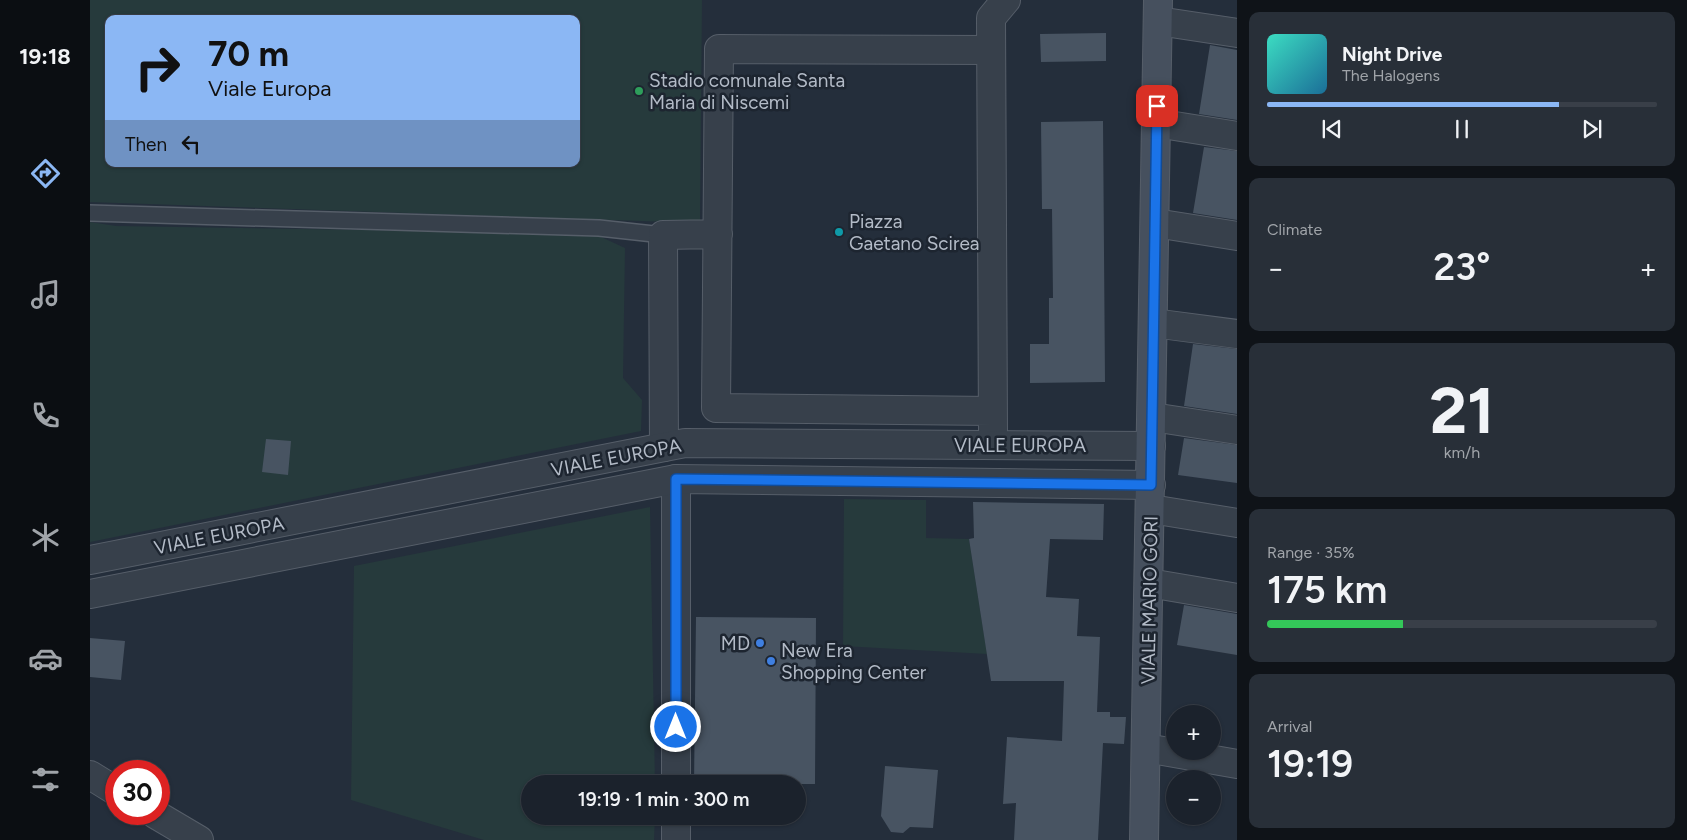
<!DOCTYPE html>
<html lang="en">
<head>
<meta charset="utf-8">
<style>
	body { margin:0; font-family:Figtree,sans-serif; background:#282f38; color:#f1f3f6; height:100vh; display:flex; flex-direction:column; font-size:19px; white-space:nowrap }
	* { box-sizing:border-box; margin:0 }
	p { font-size:16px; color:#a0a4a9 }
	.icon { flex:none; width:28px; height:28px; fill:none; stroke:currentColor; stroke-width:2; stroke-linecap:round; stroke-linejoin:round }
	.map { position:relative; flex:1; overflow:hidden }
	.drawer { display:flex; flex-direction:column; gap:12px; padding:12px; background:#0f1318; width:450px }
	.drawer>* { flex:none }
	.guide { position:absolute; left:15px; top:15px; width:475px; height:152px; border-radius:10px; box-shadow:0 1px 4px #0004,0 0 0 1px #393f48; background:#8bb7f4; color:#111; overflow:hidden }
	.tools { position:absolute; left:1076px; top:705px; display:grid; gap:10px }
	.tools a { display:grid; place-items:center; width:55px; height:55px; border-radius:50%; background:#1b222c; box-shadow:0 1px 4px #0004,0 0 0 1px #393f48; font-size:25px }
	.speed { position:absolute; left:15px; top:760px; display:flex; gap:10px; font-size:25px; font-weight:700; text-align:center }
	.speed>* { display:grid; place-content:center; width:65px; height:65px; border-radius:50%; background:#1b222c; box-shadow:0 1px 4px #0004,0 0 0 1px #393f48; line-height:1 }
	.speed .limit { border:8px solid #d22; background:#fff; color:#111 }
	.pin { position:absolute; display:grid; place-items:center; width:42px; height:42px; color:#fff; margin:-21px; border-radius:10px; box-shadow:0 2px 8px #0006 }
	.me { position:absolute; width:55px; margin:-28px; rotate:0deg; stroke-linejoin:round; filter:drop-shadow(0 0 4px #0008) }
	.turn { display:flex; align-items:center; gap:18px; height:105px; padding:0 20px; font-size:22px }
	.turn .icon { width:65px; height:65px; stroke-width:2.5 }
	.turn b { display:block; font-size:35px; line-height:42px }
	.then { display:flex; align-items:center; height:48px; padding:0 20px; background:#0003; gap:10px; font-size:19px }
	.big { font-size:38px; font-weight:600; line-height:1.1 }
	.drawer .widget { flex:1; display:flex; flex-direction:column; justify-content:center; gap:8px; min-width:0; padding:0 18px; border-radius:10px; background:#282f38 }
	.drawer .dial { align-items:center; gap:0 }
	.dial b { font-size:65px; line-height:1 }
	.song { display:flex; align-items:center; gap:15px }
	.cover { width:60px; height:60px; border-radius:8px; background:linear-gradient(135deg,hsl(170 70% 55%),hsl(200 70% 35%)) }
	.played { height:5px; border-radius:2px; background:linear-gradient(90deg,#8bb7f4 75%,#393f48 75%) }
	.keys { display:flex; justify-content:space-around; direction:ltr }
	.heat { display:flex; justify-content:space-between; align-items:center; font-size:28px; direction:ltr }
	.charge { height:8px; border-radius:4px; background:linear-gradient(90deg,#34c759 35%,#393f48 0) }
	.trip { position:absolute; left:431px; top:775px; width:285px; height:50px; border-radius:25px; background:#1b222c; box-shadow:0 1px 4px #0004,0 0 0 1px #393f48; font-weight:600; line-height:50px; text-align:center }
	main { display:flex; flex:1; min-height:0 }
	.tab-bar { display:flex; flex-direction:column; width:90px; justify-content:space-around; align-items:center; background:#0b0e12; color:#a0a4a9 }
	.tab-bar .icon { width:35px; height:35px }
	.tab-bar .active { color:#8bb7f4 }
	.tab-bar b { font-size:22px; color:#f1f3f6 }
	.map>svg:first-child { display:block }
</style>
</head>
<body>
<main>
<nav class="tab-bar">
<b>19:18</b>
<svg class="icon active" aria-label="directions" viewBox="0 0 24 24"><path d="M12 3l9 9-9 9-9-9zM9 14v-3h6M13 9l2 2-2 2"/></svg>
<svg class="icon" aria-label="music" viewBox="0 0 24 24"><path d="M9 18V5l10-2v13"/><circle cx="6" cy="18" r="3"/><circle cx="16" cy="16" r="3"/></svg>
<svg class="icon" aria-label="phone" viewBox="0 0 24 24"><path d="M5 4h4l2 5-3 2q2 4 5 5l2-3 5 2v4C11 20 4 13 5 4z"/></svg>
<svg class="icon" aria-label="climate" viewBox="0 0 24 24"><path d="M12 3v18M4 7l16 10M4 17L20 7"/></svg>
<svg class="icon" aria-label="car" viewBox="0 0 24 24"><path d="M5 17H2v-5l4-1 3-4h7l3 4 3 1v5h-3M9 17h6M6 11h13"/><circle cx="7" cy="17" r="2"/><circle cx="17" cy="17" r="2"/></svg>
<svg class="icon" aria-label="filters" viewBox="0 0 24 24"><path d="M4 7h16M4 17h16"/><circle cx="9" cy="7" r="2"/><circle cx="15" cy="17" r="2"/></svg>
</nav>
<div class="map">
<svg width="1147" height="840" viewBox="0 0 1147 840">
	<rect width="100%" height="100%" fill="#242e3b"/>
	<path fill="#263a3c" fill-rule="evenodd" d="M 0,0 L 612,0 L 610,223 L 0,202 ZM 19,19 L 486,19 L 486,164 L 19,164 Z
		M 0,222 L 26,226 L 412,232 L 509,236 L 535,248 L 533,378 L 552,400 L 551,431 L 0,542 Z
		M 754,499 L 836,500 L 836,538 L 879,539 L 897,654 L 753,646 Z
		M 560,507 L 565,784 L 440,784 L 440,816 L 565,816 L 564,840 L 394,840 L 261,800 L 264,566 Z"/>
	<path fill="#485462" d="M 1016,33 L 1016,61 L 951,62 L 950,34 Z
		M 1120,45 L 1147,50 L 1147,120 L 1109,114 Z
		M 1013,121 L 1015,382 L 940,383 L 940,344 L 959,344 L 959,298 L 963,298 L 962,209 L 952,209 L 951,122 Z
		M 1114,147 L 1147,151 L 1147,220 L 1103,213 Z
		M 1103,344 L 1147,349 L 1147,414 L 1094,406 Z
		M 1094,438 L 1147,445 L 1147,483 L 1088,475 Z
		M 176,439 L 201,441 L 198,475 L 172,472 Z
		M 883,502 L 1014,504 L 1013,540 L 960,539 L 956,597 L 989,599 L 987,636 L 1010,637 L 1007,712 L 1020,712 L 1020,717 L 1036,717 L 1034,744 L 1013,743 L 1008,840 L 924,840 L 926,803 L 913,804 L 917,737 L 972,741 L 974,681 L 901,681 L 879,539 L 884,538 Z
		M 1094,605 L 1147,614 L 1147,655 L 1087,645 Z
		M 606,617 L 726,618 L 725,784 L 604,784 Z
		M 0,638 L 35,641 L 31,680 L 0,677 Z
		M 795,766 L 848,770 L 843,828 L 820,827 L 813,833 L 801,832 L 791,816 Z"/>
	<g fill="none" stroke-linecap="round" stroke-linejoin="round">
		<defs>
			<path id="service" d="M 0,213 L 509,228 L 573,235"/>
			<path id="minor" d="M 1068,21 L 1147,33
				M 901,50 L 629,49 L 626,408 L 902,411
				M 1066,123 L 1147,136
				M 1065,223 L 1147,236
				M 1063,323 L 1147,334
				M 1062,417 L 1147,430
				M 903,430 L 901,18 L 916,0
				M 574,447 L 573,235 L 628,234
				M 1061,509 L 1147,523
				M 1059,583 L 1147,598
				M 1056,748 L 1147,764
				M 0,775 L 26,791
				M 586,784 L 586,479
				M 65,814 L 109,840
				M 586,840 L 586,816"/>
			<path id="tertiary" d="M 0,560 L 595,443 L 1061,446
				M 0,594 L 586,479 L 1061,485"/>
			<path id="secondary" d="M 1054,840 L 1068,0"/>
		</defs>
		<use href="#service" stroke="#565e69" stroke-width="18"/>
		<use href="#minor" stroke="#565e69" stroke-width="30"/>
		<use href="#tertiary" stroke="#565e69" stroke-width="30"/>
		<use href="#secondary" stroke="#565e69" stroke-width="30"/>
		<use href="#service" stroke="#37404b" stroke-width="15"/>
		<use href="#minor" stroke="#37404b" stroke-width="28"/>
		<use href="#tertiary" stroke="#37404b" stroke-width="28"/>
		<use href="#secondary" stroke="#46505e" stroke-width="28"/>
	</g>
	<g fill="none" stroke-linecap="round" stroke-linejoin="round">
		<defs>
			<path id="route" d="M 586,727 L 586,479 L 1061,485 L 1067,106"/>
		</defs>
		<use href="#route" stroke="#114b97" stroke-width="12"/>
		<use href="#route" stroke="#1a73e8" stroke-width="9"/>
	</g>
	<circle fill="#2e9e5b" stroke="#1d2530" stroke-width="2" cx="549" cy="91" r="5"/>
	<circle fill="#0f9aa8" stroke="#1d2530" stroke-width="2" cx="749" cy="232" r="5"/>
	<g fill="#3f7fe0" stroke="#1d2530" stroke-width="2">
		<circle cx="670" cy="643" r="5"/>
		<circle cx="681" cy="661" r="5"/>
	</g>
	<g text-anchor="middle" stroke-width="5" stroke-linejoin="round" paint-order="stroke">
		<g font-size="19" fill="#b3bbc7" stroke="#1d2530" text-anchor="start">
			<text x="559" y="87">Stadio comunale Santa<tspan x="559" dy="22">Maria di Niscemi</tspan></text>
			<text x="759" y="228">Piazza<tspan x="759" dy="22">Gaetano Scirea</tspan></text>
			<text x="660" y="650" text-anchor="end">MD</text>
			<text x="691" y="657">New Era<tspan x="691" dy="22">Shopping Center</tspan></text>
		</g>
		<g font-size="19" fill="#b3bbc7" stroke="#1d2530">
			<text x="930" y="452">VIALE EUROPA</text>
			<text transform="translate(526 457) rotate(-11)" y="7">VIALE EUROPA</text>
			<text transform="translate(129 535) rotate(-11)" y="7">VIALE EUROPA</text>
			<text transform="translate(1059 600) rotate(-89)" y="7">VIALE MARIO GORI</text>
		</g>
	</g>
</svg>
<div class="tools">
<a>+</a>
<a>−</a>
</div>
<div class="speed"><div class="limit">30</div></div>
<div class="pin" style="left:1067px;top:106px;background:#d93025"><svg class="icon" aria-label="arrive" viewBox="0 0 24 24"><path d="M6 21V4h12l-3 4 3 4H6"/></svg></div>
<svg class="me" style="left:586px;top:727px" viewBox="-20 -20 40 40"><circle r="17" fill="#1a73e8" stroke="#fff" stroke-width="3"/><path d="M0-11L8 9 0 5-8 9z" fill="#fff"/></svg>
<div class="trip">19:19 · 1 min · 300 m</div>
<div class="guide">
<div class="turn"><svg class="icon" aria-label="right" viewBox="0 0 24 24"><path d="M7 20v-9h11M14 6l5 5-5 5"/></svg><div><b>70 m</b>Viale Europa</div></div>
<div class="then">Then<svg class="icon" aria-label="left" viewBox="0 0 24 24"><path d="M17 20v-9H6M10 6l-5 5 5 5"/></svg></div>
</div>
</div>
<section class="drawer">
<div class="widget">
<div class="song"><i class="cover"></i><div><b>Night Drive</b><p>The Halogens</p></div></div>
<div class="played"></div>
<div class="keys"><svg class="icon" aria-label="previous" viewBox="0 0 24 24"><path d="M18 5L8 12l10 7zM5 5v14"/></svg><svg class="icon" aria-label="pause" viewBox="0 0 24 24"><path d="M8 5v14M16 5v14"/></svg><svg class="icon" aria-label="next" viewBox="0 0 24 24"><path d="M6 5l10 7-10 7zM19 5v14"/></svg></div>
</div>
<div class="widget"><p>Climate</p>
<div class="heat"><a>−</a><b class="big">23°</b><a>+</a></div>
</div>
<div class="widget dial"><b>21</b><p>km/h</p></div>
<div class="widget"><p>Range · 35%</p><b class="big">175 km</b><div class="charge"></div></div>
<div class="widget"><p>Arrival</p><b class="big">19:19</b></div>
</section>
</main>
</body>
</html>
